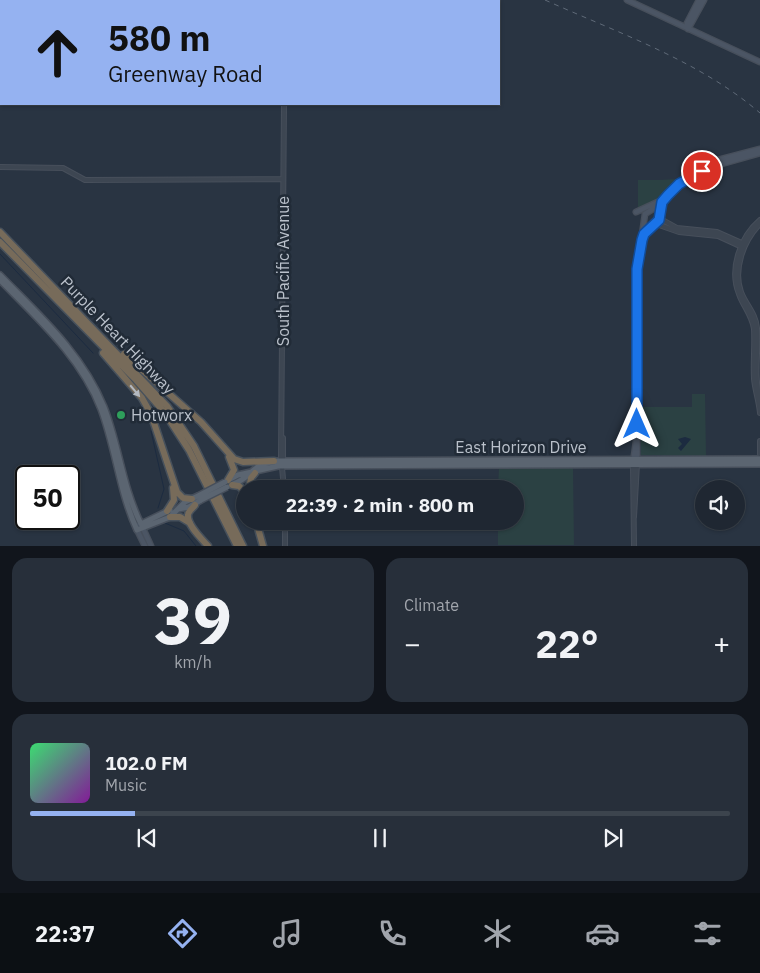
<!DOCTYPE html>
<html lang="en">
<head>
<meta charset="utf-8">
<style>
	body { margin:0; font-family:"IBM Plex Sans",sans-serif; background:#272f3a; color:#f1f3f6; height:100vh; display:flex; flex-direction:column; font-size:19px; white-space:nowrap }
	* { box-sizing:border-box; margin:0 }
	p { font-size:16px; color:#a1a5ac }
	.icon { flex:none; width:28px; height:28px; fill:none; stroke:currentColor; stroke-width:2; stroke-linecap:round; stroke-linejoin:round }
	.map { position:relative; height:546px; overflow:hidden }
	.sheet { display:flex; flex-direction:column; gap:12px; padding:12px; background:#11151c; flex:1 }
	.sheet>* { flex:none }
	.top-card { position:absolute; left:0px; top:0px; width:500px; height:105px; box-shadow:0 1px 4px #0004,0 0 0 1px #3c444d; background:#95b2f1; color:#111; overflow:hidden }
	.fabs { position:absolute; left:695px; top:480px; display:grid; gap:10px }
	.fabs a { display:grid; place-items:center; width:50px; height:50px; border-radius:50%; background:#1f2732; box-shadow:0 1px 4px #0004,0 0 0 1px #3c444d; font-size:25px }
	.speed { position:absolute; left:15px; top:465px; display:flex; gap:10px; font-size:25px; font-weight:700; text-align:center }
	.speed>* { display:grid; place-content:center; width:65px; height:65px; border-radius:50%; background:#1f2732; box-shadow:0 1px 4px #0004,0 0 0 1px #3c444d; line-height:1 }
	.speed .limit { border:2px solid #111; border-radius:8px; background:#fff; color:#111 }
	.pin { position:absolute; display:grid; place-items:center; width:42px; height:42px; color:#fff; margin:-21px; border:2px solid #fff; border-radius:50%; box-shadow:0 1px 5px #0007 }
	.me { position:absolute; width:55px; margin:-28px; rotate:0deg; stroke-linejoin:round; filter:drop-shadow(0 0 4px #0008) }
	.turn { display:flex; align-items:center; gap:18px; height:105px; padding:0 25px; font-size:22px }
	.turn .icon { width:65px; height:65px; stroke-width:2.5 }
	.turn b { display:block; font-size:35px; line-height:42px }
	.big { font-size:38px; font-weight:800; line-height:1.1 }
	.sheet .card { flex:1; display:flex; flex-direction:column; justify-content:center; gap:8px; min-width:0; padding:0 18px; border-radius:15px; background:#272f3a }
	.sheet .dial { align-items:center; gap:0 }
	.dial b { font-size:65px; line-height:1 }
	.song { display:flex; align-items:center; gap:15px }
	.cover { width:60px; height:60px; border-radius:8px; background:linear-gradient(135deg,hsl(140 70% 55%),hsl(290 70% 35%)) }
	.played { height:5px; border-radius:2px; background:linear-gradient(90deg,#95b2f1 15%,#3c444d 15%) }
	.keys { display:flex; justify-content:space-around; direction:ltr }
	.heat { display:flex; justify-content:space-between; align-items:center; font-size:28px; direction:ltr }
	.sheet .tiles { flex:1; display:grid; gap:12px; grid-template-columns:1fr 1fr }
	.card:last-child { grid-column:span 2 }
	.trip { position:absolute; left:236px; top:480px; width:288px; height:50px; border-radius:25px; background:#1f2732; box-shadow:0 1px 4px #0004,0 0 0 1px #3c444d; font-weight:800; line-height:50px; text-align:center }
	.menu { display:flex; height:80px; justify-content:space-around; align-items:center; background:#0c1014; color:#a1a5ac }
	.menu .icon { width:35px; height:35px }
	.menu .active { color:#95b2f1 }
	.menu b { font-size:22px; color:#f1f3f6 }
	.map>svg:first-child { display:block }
</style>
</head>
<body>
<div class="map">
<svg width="760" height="546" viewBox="0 0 760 546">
	<rect width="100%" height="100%" fill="#293442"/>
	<path fill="#2b4143" d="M 678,179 L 649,213 L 638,209 L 638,180 C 653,180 665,180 678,179 Z
		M 692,394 L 705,394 L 706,456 L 641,455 L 641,407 L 692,407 Z
		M 499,468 L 573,468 L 574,545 L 498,545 L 498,521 L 515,521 L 515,489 L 498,489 Z"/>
	<path fill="#1c2b40" d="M 685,437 L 691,439 L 681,451 L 678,448 L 682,444 L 678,439 Z"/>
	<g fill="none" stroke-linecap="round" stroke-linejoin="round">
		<path stroke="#1c2b40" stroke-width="1" d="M 0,254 L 93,353
			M 151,431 L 164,489 L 158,508
			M 165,523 L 184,531 L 196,546"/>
		<defs>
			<path id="tertiary" d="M 284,1 L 284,0
				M 284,104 L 281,457 L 284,489
				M 0,167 L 63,168 L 85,180 L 283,179
				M 659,218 L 677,228 L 717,232 L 744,244
				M 760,220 C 740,237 729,269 739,294 C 743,306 752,315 754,329 C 755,345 753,362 754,379 C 755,390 759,401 760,413
				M 656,224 L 679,232 L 718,236 L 742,247
				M 760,224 C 743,241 733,270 741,292 C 746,305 756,314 757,328 C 759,351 753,375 760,398
				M 283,438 L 283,461
				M 760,441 L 760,454
				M 633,464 L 634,546
				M 634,517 L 637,464
				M 285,521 L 285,546"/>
			<path id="secondary" d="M 627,0 L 760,62
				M 688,29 L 704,0
				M 688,29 L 687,23 L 699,0
				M 679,184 L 711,167 L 760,153
				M 636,212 L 662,200
				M 644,234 L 659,220 L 662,203
				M 637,459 L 637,269 L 645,214 L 656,207 L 680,181 L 693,171 L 718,160 L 760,149
				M 633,463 L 637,434
				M 136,526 L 141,524 L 151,546
				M 137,530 L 145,546"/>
			<path id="primary" d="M 0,275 C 39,315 82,353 104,407 C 119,445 122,486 141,524 L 170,510
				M 0,280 C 38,319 81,357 101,409 C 116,449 119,491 137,530 L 170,517 L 185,502 L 198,496
				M 228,480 L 238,475 L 278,466 L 760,464
				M 233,484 C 254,477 249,464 278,461 L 760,459
				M 178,509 L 189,507 L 201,500"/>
			<path id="motorway" d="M 0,232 L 167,406 L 194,446 L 243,546
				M 0,242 L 136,380 L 165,413 L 189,450 L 237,546
				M 103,353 L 142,398 L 151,414 L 177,492 L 183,498 L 192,499
				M 124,354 L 201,422 L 234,459 L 243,462 L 274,461
				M 228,480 L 234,470 L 229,457
				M 232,485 L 239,486 L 245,492
				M 249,489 L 251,478 L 255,473
				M 195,505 C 193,508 188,511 188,515 C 187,525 201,538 208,546
				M 167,511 L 174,500 L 173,488
				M 170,517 L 180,517 L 190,523
				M 256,521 L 263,546"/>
		</defs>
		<use href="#tertiary" stroke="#474f5b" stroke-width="6"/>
		<use href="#secondary" stroke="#474f5b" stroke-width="7"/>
		<use href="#primary" stroke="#474f5b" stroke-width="8"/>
		<use href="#motorway" stroke="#47515c" stroke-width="9"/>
		<use href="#tertiary" stroke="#3d4652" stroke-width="4"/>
		<use href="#secondary" stroke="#4b5564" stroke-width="4.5"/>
		<use href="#primary" stroke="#5b6571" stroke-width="5"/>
		<use href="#motorway" stroke="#776b5a" stroke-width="6"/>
		<path stroke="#5f6a78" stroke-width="1" stroke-dasharray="5 5" stroke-linecap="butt" d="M 545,0 C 616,32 700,61 760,113"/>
		<defs>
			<path id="primary-bridge" d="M 198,496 L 225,482
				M 201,500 L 227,487"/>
		</defs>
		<use href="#primary-bridge" stroke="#474f5b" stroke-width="8" stroke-linecap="butt"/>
		<use href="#primary-bridge" stroke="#5b6571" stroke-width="5"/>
	</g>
	<defs><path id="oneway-solid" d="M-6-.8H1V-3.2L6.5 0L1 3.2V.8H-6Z" transform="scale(1.25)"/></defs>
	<use fill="#b3b8c0" href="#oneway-solid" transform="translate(135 391) rotate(50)"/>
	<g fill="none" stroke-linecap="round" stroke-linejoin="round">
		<defs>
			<path id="route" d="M 637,424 L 637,269 L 642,240 L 644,234 L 659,220 L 662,202 L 668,195 L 679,184 L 702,171"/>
		</defs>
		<use href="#route" stroke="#114b97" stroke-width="12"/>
		<use href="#route" stroke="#1a73e8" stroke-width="9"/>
	</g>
	<circle fill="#2e9e5b" stroke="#212b37" stroke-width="2" cx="121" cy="415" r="5"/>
	<g text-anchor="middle" stroke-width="5" stroke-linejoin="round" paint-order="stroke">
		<g font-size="16" fill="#bac1cb" stroke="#212b37">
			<text transform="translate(283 271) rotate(-90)" y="6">South Pacific Avenue</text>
			<text transform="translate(118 335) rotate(46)" y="6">Purple Heart Highway</text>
			<text x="521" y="453">East Horizon Drive</text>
		</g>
		<g font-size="16" fill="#bac1cb" stroke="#212b37" text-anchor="start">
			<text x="131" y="421">Hotworx</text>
		</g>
	</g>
</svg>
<div class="fabs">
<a><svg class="icon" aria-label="sound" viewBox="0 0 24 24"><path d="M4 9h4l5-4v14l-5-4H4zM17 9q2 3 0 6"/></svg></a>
</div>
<div class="speed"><div class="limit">50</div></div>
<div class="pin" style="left:702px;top:171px;background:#d93025"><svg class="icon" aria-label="arrive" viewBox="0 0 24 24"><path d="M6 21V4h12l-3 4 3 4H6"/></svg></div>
<svg class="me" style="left:637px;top:424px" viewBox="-20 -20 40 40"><path d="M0-17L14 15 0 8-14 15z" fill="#1a73e8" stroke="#fff" stroke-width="4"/></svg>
<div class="trip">22:39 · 2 min · 800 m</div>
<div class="top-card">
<div class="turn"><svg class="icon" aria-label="ahead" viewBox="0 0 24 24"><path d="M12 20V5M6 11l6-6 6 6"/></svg><div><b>580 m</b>Greenway Road</div></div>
</div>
</div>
<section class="sheet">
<div class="tiles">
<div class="card dial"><b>39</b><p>km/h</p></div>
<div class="card"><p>Climate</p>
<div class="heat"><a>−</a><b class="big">22°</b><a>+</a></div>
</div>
<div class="card">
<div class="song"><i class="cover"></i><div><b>102.0 FM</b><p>Music</p></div></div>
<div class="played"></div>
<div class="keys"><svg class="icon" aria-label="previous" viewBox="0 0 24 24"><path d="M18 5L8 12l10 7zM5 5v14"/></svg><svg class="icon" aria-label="pause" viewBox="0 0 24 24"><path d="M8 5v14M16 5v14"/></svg><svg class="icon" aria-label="next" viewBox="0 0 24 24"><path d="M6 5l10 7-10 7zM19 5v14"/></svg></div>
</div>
</div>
</section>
<nav class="menu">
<b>22:37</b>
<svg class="icon active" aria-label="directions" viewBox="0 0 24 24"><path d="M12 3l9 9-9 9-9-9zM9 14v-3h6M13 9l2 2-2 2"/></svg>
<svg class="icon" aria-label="music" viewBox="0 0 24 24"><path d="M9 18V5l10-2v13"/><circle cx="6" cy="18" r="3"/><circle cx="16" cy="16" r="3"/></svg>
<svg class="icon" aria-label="phone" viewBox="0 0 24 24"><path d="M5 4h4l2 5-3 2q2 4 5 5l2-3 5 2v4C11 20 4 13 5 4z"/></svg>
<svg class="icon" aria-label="climate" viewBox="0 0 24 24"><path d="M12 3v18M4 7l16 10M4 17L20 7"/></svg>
<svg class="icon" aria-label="car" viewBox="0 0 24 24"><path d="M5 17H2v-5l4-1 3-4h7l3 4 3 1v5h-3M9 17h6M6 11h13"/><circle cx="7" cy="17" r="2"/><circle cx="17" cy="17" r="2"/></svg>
<svg class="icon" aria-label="filters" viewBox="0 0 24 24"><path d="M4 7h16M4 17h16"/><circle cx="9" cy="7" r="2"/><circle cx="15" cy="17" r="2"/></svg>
</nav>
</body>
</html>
